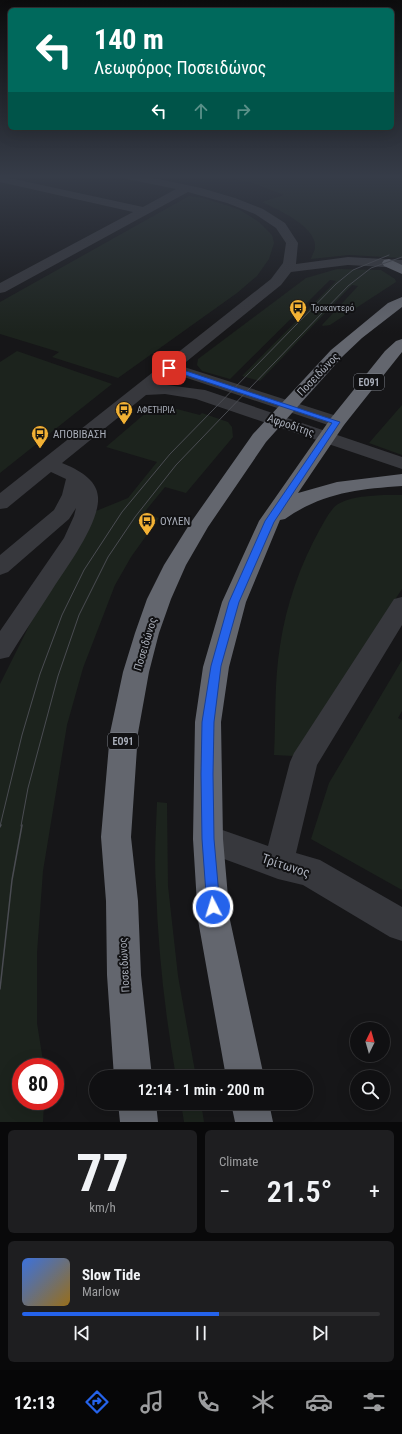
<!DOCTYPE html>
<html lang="en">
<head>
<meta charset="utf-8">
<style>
	body { margin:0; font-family:"Roboto Condensed",sans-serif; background:#1e1e20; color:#f1f3f6; height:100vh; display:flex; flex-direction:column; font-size:15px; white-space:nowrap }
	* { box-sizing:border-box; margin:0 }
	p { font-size:13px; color:#9c9d9f }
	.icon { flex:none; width:22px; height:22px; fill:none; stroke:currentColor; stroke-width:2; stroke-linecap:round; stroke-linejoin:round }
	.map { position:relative; height:1122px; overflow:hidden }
	.drawer { display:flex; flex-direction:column; gap:8px; padding:8px; background:#09090a; flex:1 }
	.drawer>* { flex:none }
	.top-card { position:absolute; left:8px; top:8px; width:386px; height:122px; border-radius:6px; box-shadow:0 4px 16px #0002,0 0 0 1px #303032; background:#00695c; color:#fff; overflow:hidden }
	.needle { width:26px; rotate:5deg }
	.buttons { position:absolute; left:350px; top:1022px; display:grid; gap:8px }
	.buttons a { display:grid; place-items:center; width:40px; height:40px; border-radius:50%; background:#101012; box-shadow:0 4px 16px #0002,0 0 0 1px #303032; font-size:20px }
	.speed { position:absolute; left:12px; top:1058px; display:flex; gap:8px; font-size:20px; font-weight:700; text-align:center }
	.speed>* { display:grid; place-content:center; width:52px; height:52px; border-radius:50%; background:#101012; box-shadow:0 4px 16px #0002,0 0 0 1px #303032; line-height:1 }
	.speed .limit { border:6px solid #d22; background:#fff; color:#111 }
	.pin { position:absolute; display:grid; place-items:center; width:34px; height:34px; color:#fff; margin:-17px; border-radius:8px; box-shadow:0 2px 6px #0006 }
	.me { position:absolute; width:44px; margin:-22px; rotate:355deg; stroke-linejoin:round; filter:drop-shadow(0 0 3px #0008) }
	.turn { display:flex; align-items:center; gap:14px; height:84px; padding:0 20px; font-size:18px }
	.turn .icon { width:52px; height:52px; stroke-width:2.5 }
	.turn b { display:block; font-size:28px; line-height:34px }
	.lanes { display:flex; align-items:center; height:38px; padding:0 20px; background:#0003; justify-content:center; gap:20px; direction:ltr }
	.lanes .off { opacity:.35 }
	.big { font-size:30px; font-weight:600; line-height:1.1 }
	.drawer .card { flex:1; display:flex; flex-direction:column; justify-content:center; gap:6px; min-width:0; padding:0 14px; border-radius:6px; background:#1e1e20 }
	.drawer .dial { align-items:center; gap:0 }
	.dial b { font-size:52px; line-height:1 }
	.song { display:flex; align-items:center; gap:12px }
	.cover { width:48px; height:48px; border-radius:6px; background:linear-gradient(135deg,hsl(220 70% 55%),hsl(40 70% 35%)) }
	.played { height:4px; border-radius:2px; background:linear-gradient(90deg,#2563eb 55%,#303032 55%) }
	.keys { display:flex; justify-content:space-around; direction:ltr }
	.heat { display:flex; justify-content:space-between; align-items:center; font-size:22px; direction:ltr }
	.drawer .tiles { flex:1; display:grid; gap:8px; grid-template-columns:1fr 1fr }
	.card:last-child { grid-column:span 2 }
	.trip { position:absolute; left:89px; top:1070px; width:224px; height:40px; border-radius:20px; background:#101012; box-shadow:0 4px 16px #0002,0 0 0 1px #303032; font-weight:600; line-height:40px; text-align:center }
	.menu { display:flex; height:64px; justify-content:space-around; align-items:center; background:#060607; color:#9c9d9f }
	.menu .icon { width:28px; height:28px }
	.menu .current { color:#2563eb }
	.menu b { font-size:18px; color:#f1f3f6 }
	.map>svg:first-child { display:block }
</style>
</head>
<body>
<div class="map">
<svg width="402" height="1122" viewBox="0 0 402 1122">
	<rect width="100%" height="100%" fill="#161618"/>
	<path fill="#1c231d" d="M 222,176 L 402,176 L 402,258 L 349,255 L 311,259 C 312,255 315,251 315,247 C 317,227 277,209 262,202 L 284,195 L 253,183 Z
		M 189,196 L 203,198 L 229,206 L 240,210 L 259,222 L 272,235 L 274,243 L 269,259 L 257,276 L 237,293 L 118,378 L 52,357 L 59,352 L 0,334 L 0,302 Z
		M 337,269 L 381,270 L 395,279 L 396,282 L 330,325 L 323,326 L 322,325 L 358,286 L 352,285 L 260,381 L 242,376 L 336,281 L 330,280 L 230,379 L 202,371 L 197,365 L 198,359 L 306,278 Z
		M 17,351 L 112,384 L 0,473 L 0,362 Z
		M 402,405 L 402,455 L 369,443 Z
		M 165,406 L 200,415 L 202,413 L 228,422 L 232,427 L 233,437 L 186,493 L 165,487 L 143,514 L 159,518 L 131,557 L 115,585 L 83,668 L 67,725 L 43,871 L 37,953 L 37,1023 L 44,1067 L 21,1067 L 21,1101 L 44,1101 L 43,1122 L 0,1122 L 0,684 L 36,612 L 96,511 L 128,498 L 157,462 L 106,447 L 148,411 L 155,407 Z
		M 384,495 L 402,495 L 402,589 L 293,756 L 274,755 C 276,719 274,682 280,646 C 286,605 300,565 320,529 C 325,521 331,507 340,503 C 353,496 370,496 384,495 Z
		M 402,660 L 402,711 L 398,718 L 402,720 L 402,890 L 311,839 L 329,783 Z
		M 157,802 L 167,803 L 168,886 L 178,976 L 196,1077 L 176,1077 C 165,1014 158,950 156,887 C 154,859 156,830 157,802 Z
		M 181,1103 L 201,1103 L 204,1122 L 184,1122 Z"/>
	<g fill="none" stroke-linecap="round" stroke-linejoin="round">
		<path fill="#37383d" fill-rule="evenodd" d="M 0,176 L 143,207 L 176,189 L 127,179 L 122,176 L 144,176 L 201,188 L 235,198 L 263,209 L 285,223 L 298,243 L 296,264 L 348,257 L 402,260 L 402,268 L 348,265 L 291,272 L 281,285 L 181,366 L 343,418 L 346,422 L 343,426 L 337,427 L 331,426 L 172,373 L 159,384 L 205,390 L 402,457 L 402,469 L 196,399 L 165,394 L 146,395 L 62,463 C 77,469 97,479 98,497 C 100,523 66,568 52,590 C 38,612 23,634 9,657 L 0,659 L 0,631 L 64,538 L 74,516 L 76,508 L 69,519 L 8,572 L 0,575 L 0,555 L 54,510 L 62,495 L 66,479 L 51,472 L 7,508 L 0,509 L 0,493 L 271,279 L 283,263 L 286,243 L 276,228 L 255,214 L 227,203 L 188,192 L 5,292 L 0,293 L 0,283 L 133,212 L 0,182 Z
			M 402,597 L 402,625 L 317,765 L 296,853 L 320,860 L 402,907 L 402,941 L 390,937 L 303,885 L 278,879 L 197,849 L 193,839 L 197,829 L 208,825 L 268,846 L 290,762 L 294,753 L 394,599 Z"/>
		<path fill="#63666e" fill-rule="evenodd" d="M 389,259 L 402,265 L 402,274 L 384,266 L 382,263 L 384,260 Z
			M 402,297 L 402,307 L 362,338 L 343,356 L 266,442 L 208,527 L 186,565 L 171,599 L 159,633 L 149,672 L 138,733 L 131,837 L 138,901 L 141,975 L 152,1077 L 114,1077 L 107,975 L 106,901 L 101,837 L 110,733 L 123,672 L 135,633 L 147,599 L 164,565 L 189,525 L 253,434 L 331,350 L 388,303 Z
			M 402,339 L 402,352 L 344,425 L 298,493 L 337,482 L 402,474 L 402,486 C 358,489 322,493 285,519 L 280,520 L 246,602 L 229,667 L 221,722 L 223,839 L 230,920 L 264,1077 L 226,1077 L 198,920 L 193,839 L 195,722 L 203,667 L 222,602 L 259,521 L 331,418 L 385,351 L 396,341 Z
			M 118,1103 L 156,1103 L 158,1122 L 120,1122 Z
			M 231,1103 L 269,1103 L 273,1122 L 235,1122 Z"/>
		<path stroke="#4a4c52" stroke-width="1" d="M 0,826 L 22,735 L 40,674 L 62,615 L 84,570 L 122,512 L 170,454 L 336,284 L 353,270 L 389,255
			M 21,826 L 28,788 L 58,676 L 79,615 L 108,557 L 135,517 L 176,465 L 348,286 L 371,268 L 402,257"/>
		<path stroke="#4a4c52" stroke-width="1.5" d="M 0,827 L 1,825
			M 0,989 L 12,880 L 22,825"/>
	</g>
	<linearGradient id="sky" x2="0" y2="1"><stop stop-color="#0c0c0d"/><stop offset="0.53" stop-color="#363c48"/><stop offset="1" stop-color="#363c48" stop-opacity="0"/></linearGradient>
	<rect width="402" height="333" fill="url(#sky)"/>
	<path fill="#2563eb" stroke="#184099" d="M 167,366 L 171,366 L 340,422 L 274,522 L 239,602 L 221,666 L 214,722 L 213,774 L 214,839 L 220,907 L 218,911 L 213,913 L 209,911 L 207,907 L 202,839 L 201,774 L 202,722 L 211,666 L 229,602 L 265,521 L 332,423 L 167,369 Z"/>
	<defs>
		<symbol id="bus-pin" viewBox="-11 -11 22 30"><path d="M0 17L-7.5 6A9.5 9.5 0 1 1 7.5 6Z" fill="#f2b134" stroke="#111113"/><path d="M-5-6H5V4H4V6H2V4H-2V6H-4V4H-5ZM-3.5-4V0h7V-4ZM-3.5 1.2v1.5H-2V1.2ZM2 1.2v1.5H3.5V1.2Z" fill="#111"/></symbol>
	</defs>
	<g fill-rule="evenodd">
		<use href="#bus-pin" x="288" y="298" width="20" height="27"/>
		<use href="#bus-pin" x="114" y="400" width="20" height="27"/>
		<use href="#bus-pin" x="30" y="424" width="20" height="27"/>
		<use href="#bus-pin" x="137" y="511" width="20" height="27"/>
	</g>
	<g text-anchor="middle" stroke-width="4" stroke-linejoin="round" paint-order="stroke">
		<g font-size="9" fill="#a8adb8" stroke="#111113" text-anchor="start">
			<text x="311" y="311">Τροκαντερό</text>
			<text x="137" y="413">ΑΦΕΤΗΡΙΑ</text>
		</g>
		<g fill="#111113" stroke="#7b7e86" stroke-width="1">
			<rect x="354" y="374" width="30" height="16" rx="3"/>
			<rect x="108" y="733" width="30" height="16" rx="3"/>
		</g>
		<g font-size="10" font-weight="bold" fill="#a8adb8">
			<text x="369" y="386">ΕΟ91</text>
			<text x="123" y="745">ΕΟ91</text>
		</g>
		<g font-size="11" fill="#a8adb8" stroke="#111113">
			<text transform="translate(318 374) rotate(-46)" y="4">Ποσειδώνος</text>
			<text transform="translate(291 425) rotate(19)" y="4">Αφροδίτης</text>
			<text transform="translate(145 644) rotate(-73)" y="4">Ποσειδώνος</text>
			<text transform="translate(124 965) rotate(-93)" y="4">Ποσειδώνος</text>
		</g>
		<g font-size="11" fill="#a8adb8" stroke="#111113" text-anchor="start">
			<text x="53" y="438">ΑΠΟΒΙΒΑΣΗ</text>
			<text x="160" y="525">ΟΥΛΕΝ</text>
		</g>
		<g font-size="13" fill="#a8adb8" stroke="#111113">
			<text transform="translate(286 865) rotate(18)" y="5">Τρίτωνος</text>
		</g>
	</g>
</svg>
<div class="buttons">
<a><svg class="needle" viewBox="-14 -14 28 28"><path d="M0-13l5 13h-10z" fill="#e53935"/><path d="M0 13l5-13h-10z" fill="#9c9d9f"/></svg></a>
<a><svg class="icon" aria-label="search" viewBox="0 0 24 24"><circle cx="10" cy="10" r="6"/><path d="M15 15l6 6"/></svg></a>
</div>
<div class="speed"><div class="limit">80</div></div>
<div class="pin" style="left:169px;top:368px;background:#d93025"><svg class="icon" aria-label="arrive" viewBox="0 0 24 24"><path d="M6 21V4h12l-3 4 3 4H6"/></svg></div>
<svg class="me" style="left:213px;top:907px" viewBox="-20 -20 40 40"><circle r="17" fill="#2563eb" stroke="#fff" stroke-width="3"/><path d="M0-11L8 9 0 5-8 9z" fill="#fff"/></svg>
<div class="trip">12:14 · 1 min · 200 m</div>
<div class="top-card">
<div class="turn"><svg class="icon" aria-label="left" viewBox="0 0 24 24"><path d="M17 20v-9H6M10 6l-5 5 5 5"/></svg><div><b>140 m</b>Λεωφόρος Ποσειδώνος</div></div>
<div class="lanes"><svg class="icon" aria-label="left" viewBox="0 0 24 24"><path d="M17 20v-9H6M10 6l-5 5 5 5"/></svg><svg class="icon off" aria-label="ahead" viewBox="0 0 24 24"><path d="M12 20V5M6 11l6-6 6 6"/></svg><svg class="icon off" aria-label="right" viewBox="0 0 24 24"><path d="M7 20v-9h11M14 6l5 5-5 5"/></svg></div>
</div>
</div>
<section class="drawer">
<div class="tiles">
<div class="card dial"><b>77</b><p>km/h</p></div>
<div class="card"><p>Climate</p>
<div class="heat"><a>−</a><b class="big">21.5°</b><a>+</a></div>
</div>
<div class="card">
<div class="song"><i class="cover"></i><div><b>Slow Tide</b><p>Marlow</p></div></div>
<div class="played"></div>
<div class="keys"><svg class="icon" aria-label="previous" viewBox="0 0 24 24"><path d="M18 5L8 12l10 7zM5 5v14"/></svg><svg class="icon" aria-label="pause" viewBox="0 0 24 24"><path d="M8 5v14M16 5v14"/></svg><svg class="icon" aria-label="next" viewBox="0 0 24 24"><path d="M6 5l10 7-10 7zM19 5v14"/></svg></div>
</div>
</div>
</section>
<nav class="menu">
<b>12:13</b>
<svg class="icon current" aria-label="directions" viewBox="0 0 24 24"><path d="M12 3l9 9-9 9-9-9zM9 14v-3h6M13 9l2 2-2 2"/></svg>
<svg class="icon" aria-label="music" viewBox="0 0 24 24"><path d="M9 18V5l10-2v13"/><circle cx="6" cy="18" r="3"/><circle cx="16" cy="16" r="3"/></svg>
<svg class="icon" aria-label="phone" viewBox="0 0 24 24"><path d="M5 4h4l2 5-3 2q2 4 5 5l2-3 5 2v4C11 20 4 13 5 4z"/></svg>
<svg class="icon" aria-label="climate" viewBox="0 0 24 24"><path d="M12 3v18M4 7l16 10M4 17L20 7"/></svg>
<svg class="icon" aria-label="car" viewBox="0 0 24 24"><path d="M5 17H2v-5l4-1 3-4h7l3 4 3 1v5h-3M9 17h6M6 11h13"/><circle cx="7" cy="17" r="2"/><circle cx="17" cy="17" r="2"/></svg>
<svg class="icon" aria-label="filters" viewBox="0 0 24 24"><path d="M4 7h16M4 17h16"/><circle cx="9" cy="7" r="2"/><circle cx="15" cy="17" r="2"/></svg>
</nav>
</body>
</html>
